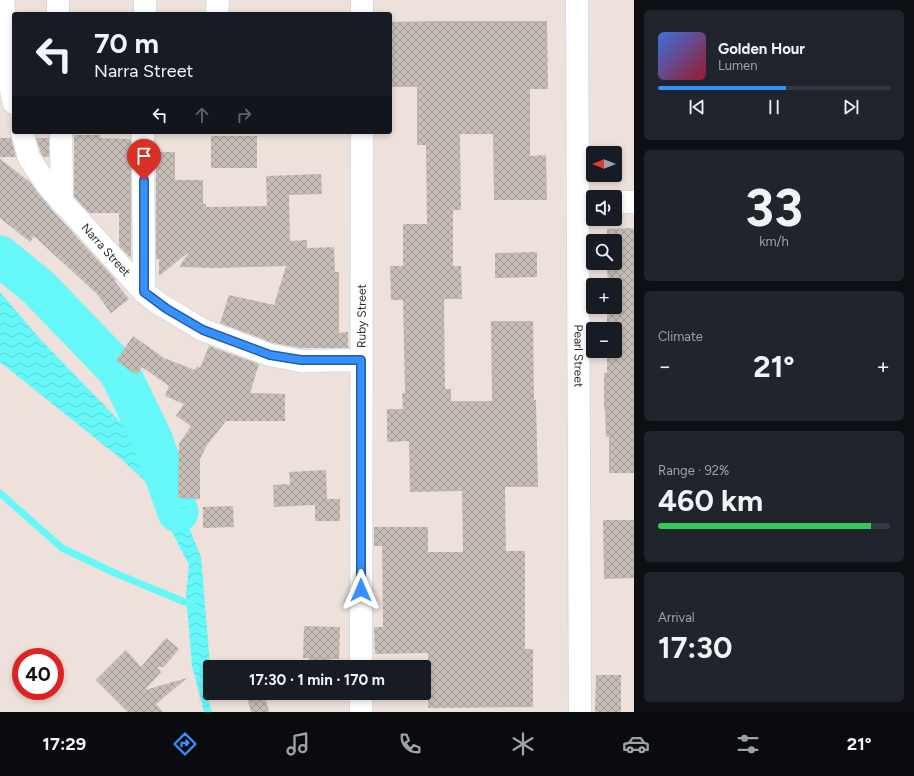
<!DOCTYPE html>
<html lang="en">
<head>
<meta charset="utf-8">
<style>
	body { margin:0; font-family:Figtree,sans-serif; background:#20242c; color:#f1f3f6; height:100vh; display:flex; flex-direction:column; font-size:15px; white-space:nowrap }
	* { box-sizing:border-box; margin:0 }
	p { font-size:13px; color:#9ea1a6 }
	.icon { flex:none; width:22px; height:22px; fill:none; stroke:currentColor; stroke-width:2; stroke-linecap:round; stroke-linejoin:round }
	.map { position:relative; flex:1; overflow:hidden }
	.side { display:flex; flex-direction:column; gap:10px; padding:10px; background:#0d0f14; width:280px }
	.side>* { flex:none }
	.guide { position:absolute; left:12px; top:12px; width:380px; height:122px; border-radius:4px; box-shadow:0 2px 6px #0003; background:#171b24; color:#f1f3f6; overflow:hidden }
	.needle { width:26px; rotate:270deg }
	.tools { position:absolute; left:586px; top:146px; display:grid; gap:8px }
	.tools a { display:grid; place-items:center; width:36px; height:36px; border-radius:4px; background:#171b24; box-shadow:0 2px 6px #0003; font-size:20px }
	.speed { position:absolute; left:12px; top:648px; display:flex; gap:8px; font-size:20px; font-weight:700; text-align:center }
	.speed>* { display:grid; place-content:center; width:52px; height:52px; border-radius:50%; background:#171b24; box-shadow:0 2px 6px #0003; line-height:1 }
	.speed .limit { border:6px solid #d22; background:#fff; color:#111 }
	.pin { position:absolute; display:grid; place-items:center; width:34px; height:34px; color:#fff; margin:-41px -17px; border-radius:50% 50% 50% 0; rotate:-45deg; box-shadow:0 0 4px #0007 }
	.pin .icon { rotate:45deg }
	.me { position:absolute; width:44px; margin:-22px; rotate:0deg; stroke-linejoin:round; filter:drop-shadow(0 0 3px #0008) }
	.turn { display:flex; align-items:center; gap:14px; height:84px; padding:0 16px; font-size:18px }
	.turn .icon { width:52px; height:52px; stroke-width:2.5 }
	.turn b { display:block; font-size:28px; line-height:34px }
	.lanes { display:flex; align-items:center; height:38px; padding:0 16px; background:#0003; justify-content:center; gap:20px; direction:ltr }
	.lanes .off { opacity:.35 }
	.big { font-size:30px; font-weight:700; line-height:1.1 }
	.side .widget { flex:1; display:flex; flex-direction:column; justify-content:center; gap:6px; min-width:0; padding:0 14px; border-radius:6px; background:#20242c }
	.side .dial { align-items:center; gap:0 }
	.dial b { font-size:52px; line-height:1 }
	.song { display:flex; align-items:center; gap:12px }
	.cover { width:48px; height:48px; border-radius:6px; background:linear-gradient(135deg,hsl(220 70% 55%),hsl(350 70% 35%)) }
	.played { height:4px; border-radius:2px; background:linear-gradient(90deg,#3790ff 55%,#363941 55%) }
	.keys { display:flex; justify-content:space-around; direction:ltr }
	.heat { display:flex; justify-content:space-between; align-items:center; font-size:22px; direction:ltr }
	.charge { height:6px; border-radius:3px; background:linear-gradient(90deg,#34c759 92%,#363941 0) }
	.trip { position:absolute; left:203px; top:660px; width:228px; height:40px; border-radius:4px; background:#171b24; box-shadow:0 2px 6px #0003; font-weight:700; line-height:40px; text-align:center }
	.menu { display:flex; height:64px; justify-content:space-around; align-items:center; background:#090b0e; color:#9ea1a6 }
	.menu .icon { width:28px; height:28px }
	.menu .selected { color:#3790ff }
	.menu b { font-size:18px; color:#f1f3f6 }
	main { display:flex; flex:1; min-height:0 }
	.map>svg:first-child { display:block }
</style>
</head>
<body>
<main>
<div class="map">
<svg width="634" height="712" viewBox="0 0 634 712">
	<defs>
		<pattern id="water-waves" width="16" height="10" patternUnits="userSpaceOnUse"><rect width="16" height="10" fill="#66f8f9"/><path d="M0 5q4-4 8 0t8 0" fill="none" stroke="#59d5d6"/></pattern>
		<pattern id="building-cross-hatch" width="8" height="8" patternUnits="userSpaceOnUse"><rect width="8" height="8" fill="#c6bdb7"/><path d="M0 0l8 8M0 8l8-8" fill="none" stroke="#a19a95"/></pattern>
	</defs>
	<rect width="100%" height="100%" fill="#eee1db"/>
	<path fill="url(#water-waves)" d="M 0,292 L 42,341 L 134,436 L 163,463 L 201,557 L 210,665 L 206,692 L 212,712 L 204,712 L 192,666 L 186,594 L 189,565 L 146,482 L 120,458 L 0,362 Z"/>
	<g fill="none" stroke-linecap="round" stroke-linejoin="round">
		<path stroke="#66f8f9" stroke-width="7" d="M 0,493 L 62,548 L 117,574 L 192,605"/>
		<path stroke="#66f8f9" stroke-width="41" d="M 0,256 L 39,288 L 119,371 L 152,439 L 178,512"/>
	</g>
	<path fill="url(#building-cross-hatch)" d="M 437,21 L 547,21 L 548,89 L 530,89 L 530,156 L 546,155 L 547,200 L 494,200 L 493,134 L 460,134 L 461,210 L 453,210 L 453,266 L 461,266 L 462,299 L 444,299 L 445,389 L 451,389 L 451,401 L 492,401 L 491,321 L 533,321 L 534,400 L 536,400 L 538,487 L 505,487 L 506,551 L 525,551 L 525,649 L 533,649 L 533,707 L 428,708 L 428,653 L 375,654 L 374,627 L 383,627 L 382,546 L 374,546 L 374,527 L 428,527 L 428,552 L 463,552 L 462,491 L 410,492 L 409,441 L 387,442 L 387,409 L 403,409 L 402,393 L 405,393 L 403,300 L 391,300 L 390,266 L 403,266 L 403,224 L 427,224 L 426,145 L 417,145 L 417,87 L 391,87 L 390,22 Z
		M 74,135 L 100,135 L 100,138 L 131,139 L 131,258 L 119,246 L 119,213 L 89,213 L 74,197 Z
		M 211,136 L 257,136 L 257,168 L 211,168 Z
		M 0,138 L 11,138 L 16,157 L 0,157 Z
		M 36,138 L 49,138 L 49,157 L 44,157 L 41,153 Z
		M 156,152 L 175,152 L 175,180 L 203,180 L 203,204 L 206,204 L 206,207 L 267,206 L 266,176 L 321,174 L 322,194 L 289,195 L 290,241 L 307,240 L 307,248 L 334,247 L 335,272 L 339,272 L 339,333 L 348,332 L 348,348 L 302,348 L 273,343 L 220,323 L 229,295 L 274,305 L 286,266 L 217,268 L 179,267 L 189,252 L 159,276 L 159,259 L 156,259 Z
		M 0,159 L 30,182 L 52,210 L 116,280 L 115,282 L 129,299 L 111,313 L 97,294 L 34,236 L 30,242 L 0,218 Z
		M 634,228 L 634,473 L 609,473 L 609,437 L 606,437 L 605,410 L 604,410 L 604,373 L 607,373 L 607,351 L 615,351 L 615,329 L 607,329 L 607,307 L 615,307 L 615,285 L 608,285 L 607,263 L 615,263 L 615,241 L 607,241 L 607,229 Z
		M 537,252 L 537,277 L 495,278 L 495,253 Z
		M 133,336 L 164,358 L 195,370 L 197,366 L 200,368 L 209,346 L 259,364 L 250,393 L 285,394 L 285,421 L 226,421 L 207,445 L 200,459 L 200,499 L 178,498 L 179,444 L 191,426 L 176,416 L 184,404 L 165,396 L 169,386 L 142,367 L 137,375 L 116,361 Z
		M 326,470 L 327,499 L 340,499 L 340,521 L 315,521 L 315,505 L 274,507 L 273,485 L 290,484 L 289,472 Z
		M 233,506 L 234,527 L 203,528 L 203,507 Z
		M 603,520 L 634,520 L 634,578 L 604,579 Z
		M 304,626 L 340,627 L 339,659 L 331,659 L 331,667 L 309,667 L 309,658 L 303,658 Z
		M 166,638 L 179,649 L 164,667 L 157,667 L 161,672 L 145,690 L 187,678 L 156,704 L 163,712 L 128,712 L 96,680 L 126,650 L 141,667 Z
		M 596,675 L 621,675 L 621,712 L 595,712 Z
		M 246,693 L 264,693 L 269,712 L 251,712 Z"/>
	<g fill="none" stroke-linecap="round" stroke-linejoin="round">
		<defs>
			<g id="minor">
				<path d="M 3,0 L 11,90 L 14,103"/>
				<path d="M 58,0 L 58,14"/>
				<path id="s1" d="M 577,0 L 580,712"/>
				<path d="M 145,14 L 145,0"/>
				<path d="M 217,14 L 218,0"/>
				<path d="M 362,14 L 362,0"/>
				<path id="s2" d="M 22,132 L 29,158 L 48,186 L 144,292 L 158,303 L 203,330 L 270,355 L 301,361 L 361,360"/>
				<path d="M 61,132 L 62,203"/>
				<path d="M 143,132 L 144,292"/>
				<path d="M 615,202 L 634,202"/>
				<path id="s3" d="M 361,667 L 362,132"/>
				<path d="M 361,693 L 361,712"/>
			</g>
		</defs>
		<use href="#minor" stroke="#d1dae5" stroke-width="24"/>
		<use href="#minor" stroke="#fff" stroke-width="22"/>
	</g>
	<g fill="none" stroke-linecap="round" stroke-linejoin="round">
		<defs>
			<path id="route" d="M 144,180 L 144,292 L 167,309 L 203,330 L 270,355 L 301,360 L 361,360 L 361,590"/>
		</defs>
		<use href="#route" stroke="#245ea6" stroke-width="10"/>
		<use href="#route" stroke="#3790ff" stroke-width="7"/>
	</g>
	<g text-anchor="middle" stroke-width="3.5" stroke-linejoin="round" paint-order="stroke">
		<g font-size="12" fill="#2b2b2b" stroke="#fff">
			<text dy="4" stroke="none"><textPath href="#s2" startOffset="147">Narra Street</textPath></text>
			<text dy="4" stroke="none"><textPath href="#s3" startOffset="351">Ruby Street</textPath></text>
			<text dy="4" stroke="none"><textPath href="#s1" startOffset="356">Pearl Street</textPath></text>
		</g>
	</g>
</svg>
<div class="tools">
<a><svg class="needle" viewBox="-14 -14 28 28"><path d="M0-13l5 13h-10z" fill="#e53935"/><path d="M0 13l5-13h-10z" fill="#9ea1a6"/></svg></a>
<a><svg class="icon" aria-label="sound" viewBox="0 0 24 24"><path d="M4 9h4l5-4v14l-5-4H4zM17 9q2 3 0 6"/></svg></a>
<a><svg class="icon" aria-label="search" viewBox="0 0 24 24"><circle cx="10" cy="10" r="6"/><path d="M15 15l6 6"/></svg></a>
<a>+</a>
<a>−</a>
</div>
<div class="speed"><div class="limit">40</div></div>
<div class="pin" style="left:144px;top:180px;background:#d93025"><svg class="icon" aria-label="arrive" viewBox="0 0 24 24"><path d="M6 21V4h12l-3 4 3 4H6"/></svg></div>
<svg class="me" style="left:361px;top:590px" viewBox="-20 -20 40 40"><path d="M0-17L14 15 0 8-14 15z" fill="#3790ff" stroke="#fff" stroke-width="4"/></svg>
<div class="trip">17:30 · 1 min · 170 m</div>
<div class="guide">
<div class="turn"><svg class="icon" aria-label="left" viewBox="0 0 24 24"><path d="M17 20v-9H6M10 6l-5 5 5 5"/></svg><div><b>70 m</b>Narra Street</div></div>
<div class="lanes"><svg class="icon" aria-label="left" viewBox="0 0 24 24"><path d="M17 20v-9H6M10 6l-5 5 5 5"/></svg><svg class="icon off" aria-label="ahead" viewBox="0 0 24 24"><path d="M12 20V5M6 11l6-6 6 6"/></svg><svg class="icon off" aria-label="right" viewBox="0 0 24 24"><path d="M7 20v-9h11M14 6l5 5-5 5"/></svg></div>
</div>
</div>
<section class="side">
<div class="widget">
<div class="song"><i class="cover"></i><div><b>Golden Hour</b><p>Lumen</p></div></div>
<div class="played"></div>
<div class="keys"><svg class="icon" aria-label="previous" viewBox="0 0 24 24"><path d="M18 5L8 12l10 7zM5 5v14"/></svg><svg class="icon" aria-label="pause" viewBox="0 0 24 24"><path d="M8 5v14M16 5v14"/></svg><svg class="icon" aria-label="next" viewBox="0 0 24 24"><path d="M6 5l10 7-10 7zM19 5v14"/></svg></div>
</div>
<div class="widget dial"><b>33</b><p>km/h</p></div>
<div class="widget"><p>Climate</p>
<div class="heat"><a>−</a><b class="big">21°</b><a>+</a></div>
</div>
<div class="widget"><p>Range · 92%</p><b class="big">460 km</b><div class="charge"></div></div>
<div class="widget"><p>Arrival</p><b class="big">17:30</b></div>
</section>
</main>
<nav class="menu">
<b>17:29</b>
<svg class="icon selected" aria-label="directions" viewBox="0 0 24 24"><path d="M12 3l9 9-9 9-9-9zM9 14v-3h6M13 9l2 2-2 2"/></svg>
<svg class="icon" aria-label="music" viewBox="0 0 24 24"><path d="M9 18V5l10-2v13"/><circle cx="6" cy="18" r="3"/><circle cx="16" cy="16" r="3"/></svg>
<svg class="icon" aria-label="phone" viewBox="0 0 24 24"><path d="M5 4h4l2 5-3 2q2 4 5 5l2-3 5 2v4C11 20 4 13 5 4z"/></svg>
<svg class="icon" aria-label="climate" viewBox="0 0 24 24"><path d="M12 3v18M4 7l16 10M4 17L20 7"/></svg>
<svg class="icon" aria-label="car" viewBox="0 0 24 24"><path d="M5 17H2v-5l4-1 3-4h7l3 4 3 1v5h-3M9 17h6M6 11h13"/><circle cx="7" cy="17" r="2"/><circle cx="17" cy="17" r="2"/></svg>
<svg class="icon" aria-label="filters" viewBox="0 0 24 24"><path d="M4 7h16M4 17h16"/><circle cx="9" cy="7" r="2"/><circle cx="15" cy="17" r="2"/></svg>
<b>21°</b>
</nav>
</body>
</html>
